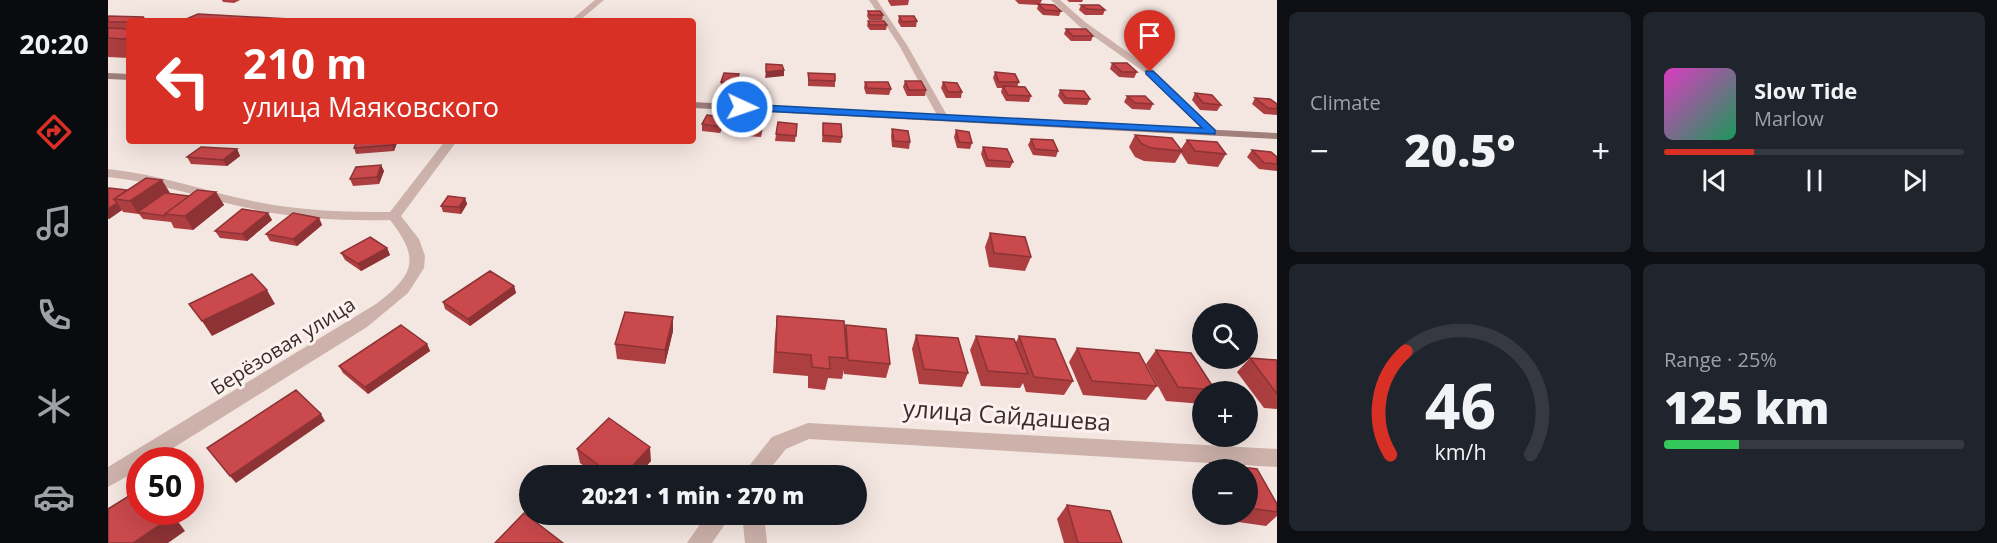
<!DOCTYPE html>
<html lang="en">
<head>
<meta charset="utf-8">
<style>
	body { margin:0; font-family:"Open Sans",sans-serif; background:#20242c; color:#f1f3f6; height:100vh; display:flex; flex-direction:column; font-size:22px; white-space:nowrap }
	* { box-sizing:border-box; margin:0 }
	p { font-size:20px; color:#9ea1a6 }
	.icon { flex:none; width:33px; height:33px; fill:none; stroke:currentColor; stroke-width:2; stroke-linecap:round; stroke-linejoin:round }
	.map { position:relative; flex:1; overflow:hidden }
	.sheet { display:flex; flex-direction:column; gap:12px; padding:12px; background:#0d0f14; width:720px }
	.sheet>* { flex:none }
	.top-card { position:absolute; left:18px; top:18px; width:570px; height:126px; border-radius:6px; box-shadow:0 6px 24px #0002; background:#d93025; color:#fff; overflow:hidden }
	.tools { position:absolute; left:1084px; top:303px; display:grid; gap:12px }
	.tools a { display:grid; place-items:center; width:66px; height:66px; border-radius:50%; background:#171b24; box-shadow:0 6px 24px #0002; font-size:30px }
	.speed { position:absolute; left:18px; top:447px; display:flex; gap:12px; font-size:30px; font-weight:700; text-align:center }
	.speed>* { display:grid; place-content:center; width:78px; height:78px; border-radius:50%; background:#171b24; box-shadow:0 6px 24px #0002; line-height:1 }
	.speed .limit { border:9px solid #d22; background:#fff; color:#111 }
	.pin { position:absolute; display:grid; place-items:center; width:51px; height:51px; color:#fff; margin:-62px -26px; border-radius:50% 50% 50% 0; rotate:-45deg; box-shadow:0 0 6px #0007 }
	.pin .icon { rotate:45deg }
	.me { position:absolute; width:66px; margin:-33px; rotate:93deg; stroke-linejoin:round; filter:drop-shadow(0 0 4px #0008) }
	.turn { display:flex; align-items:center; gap:21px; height:126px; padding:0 18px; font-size:27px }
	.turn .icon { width:78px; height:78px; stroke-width:2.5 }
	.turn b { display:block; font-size:42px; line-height:51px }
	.big { font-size:45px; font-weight:800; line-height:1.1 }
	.sheet .widget { flex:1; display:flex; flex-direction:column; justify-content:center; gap:9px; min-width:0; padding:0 21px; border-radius:9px; background:#20242c }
	.sheet .dial { align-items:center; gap:0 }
	.dial svg { height:156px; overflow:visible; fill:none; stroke:#363941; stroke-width:7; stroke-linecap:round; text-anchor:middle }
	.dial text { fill:#f1f3f6; stroke:none }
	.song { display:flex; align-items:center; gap:18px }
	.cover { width:72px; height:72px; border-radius:9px; background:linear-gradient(135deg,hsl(310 70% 55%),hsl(150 70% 35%)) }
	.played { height:6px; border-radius:3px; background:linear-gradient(90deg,#d93025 30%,#363941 30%) }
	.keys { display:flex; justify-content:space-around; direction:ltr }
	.heat { display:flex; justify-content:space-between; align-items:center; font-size:33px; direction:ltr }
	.charge { height:9px; border-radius:4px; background:linear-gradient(90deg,#34c759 25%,#363941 0) }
	.sheet .tiles { flex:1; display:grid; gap:12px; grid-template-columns:repeat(2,1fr) }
	.trip { position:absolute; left:411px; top:465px; width:348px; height:60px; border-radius:30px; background:#171b24; box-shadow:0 6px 24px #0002; font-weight:800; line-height:60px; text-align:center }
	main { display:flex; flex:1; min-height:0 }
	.tab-bar { display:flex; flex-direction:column; width:108px; justify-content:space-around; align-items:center; background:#090b0e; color:#9ea1a6 }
	.tab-bar .icon { width:42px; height:42px }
	.tab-bar .current { color:#d93025 }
	.tab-bar b { font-size:27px; color:#f1f3f6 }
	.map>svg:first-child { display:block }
</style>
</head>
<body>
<main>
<nav class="tab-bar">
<b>20:20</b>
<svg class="icon current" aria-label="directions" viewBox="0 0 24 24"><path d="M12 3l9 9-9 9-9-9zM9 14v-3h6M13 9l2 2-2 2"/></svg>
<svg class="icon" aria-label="music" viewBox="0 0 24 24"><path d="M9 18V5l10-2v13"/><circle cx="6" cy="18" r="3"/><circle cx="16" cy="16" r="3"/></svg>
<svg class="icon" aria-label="phone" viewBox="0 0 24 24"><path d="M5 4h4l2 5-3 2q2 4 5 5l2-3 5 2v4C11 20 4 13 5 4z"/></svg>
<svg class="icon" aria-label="climate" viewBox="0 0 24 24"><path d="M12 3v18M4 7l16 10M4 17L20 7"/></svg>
<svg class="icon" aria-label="car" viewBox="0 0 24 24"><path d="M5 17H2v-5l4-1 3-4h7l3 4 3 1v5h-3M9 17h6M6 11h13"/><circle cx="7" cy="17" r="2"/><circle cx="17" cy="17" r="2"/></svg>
</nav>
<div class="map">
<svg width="1169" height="543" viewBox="0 0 1169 543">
	<rect width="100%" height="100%" fill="#f4e6e1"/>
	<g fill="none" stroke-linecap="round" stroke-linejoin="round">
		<path fill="#cdb2ab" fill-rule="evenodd" d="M 487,0 L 496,0 L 471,21 L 462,21 Z
			M 761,0 L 769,0 L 799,45 L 840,117 L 839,119 L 830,117 L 791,45 Z
			M 943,0 L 952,0 L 977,22 L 1045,70 L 1108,130 L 1108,134 L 1100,134 L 1039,74 L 971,26 Z
			M 337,141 L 349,141 L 293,216 L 311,239 L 317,256 L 316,268 L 300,293 L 259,327 L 46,460 L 32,460 L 32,469 L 0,487 L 0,467 L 268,304 C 306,275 313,259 282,220 C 238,221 193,219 149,210 C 99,200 51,182 0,177 L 0,169 C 51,174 99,192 149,202 C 193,211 237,212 282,212 Z
			M 700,423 L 1169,449 L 1169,467 L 701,439 L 678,449 L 656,476 L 633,476 L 664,437 Z
			M 599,514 L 624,514 L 604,543 L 579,543 Z
			M 634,514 L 656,514 L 659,543 L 637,543 Z"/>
		<path fill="#a1807c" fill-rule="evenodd" d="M 0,73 L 21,74 L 21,80 L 0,79 Z
			M 585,102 L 1169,133 L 1169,139 L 585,108 Z"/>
	</g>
	<path fill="#ae3f41" d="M 114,0 L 132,0 L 126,3 L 115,2 Z
		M 780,0 L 801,0 L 800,5 L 783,6 L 780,1 Z
		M 907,0 L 934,0 L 932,4 L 953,11 L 951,16 L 935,15 L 929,9 L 930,5 L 911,4 Z
		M 959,0 L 975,0 L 974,2 L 961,2 Z
		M 973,5 L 997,10 L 995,15 L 977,15 L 971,10 Z
		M 760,11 L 775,15 L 774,20 L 761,20 L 759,16 Z
		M 0,16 L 21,21 L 21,58 L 0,57 Z
		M 791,16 L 809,21 L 808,27 L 793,27 L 790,22 Z
		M 760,21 L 779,25 L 778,30 L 762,30 L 759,26 Z
		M 958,29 L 985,36 L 983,41 L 963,41 L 956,34 Z
		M 1004,63 L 1029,72 L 1026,78 L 1011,77 L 1002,69 Z
		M 887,72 L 911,82 L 909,87 L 923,96 L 921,102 L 898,101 L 893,92 L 894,88 L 889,88 L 885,78 Z
		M 700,73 L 727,81 L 727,87 L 700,86 Z
		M 631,74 L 630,80 L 628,88 L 613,87 L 613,82 Z
		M 797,81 L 818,90 L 817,96 L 799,96 L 795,87 Z
		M 757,82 L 783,89 L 781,95 L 758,94 L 756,88 Z
		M 835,82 L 854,92 L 853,98 L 838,98 L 833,88 Z
		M 952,90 L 982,99 L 979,105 L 956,104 L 950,96 Z
		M 1087,93 L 1113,105 L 1109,111 L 1092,110 L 1084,100 Z
		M 1019,96 L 1045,104 L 1042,110 L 1024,109 L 1016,102 Z
		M 1147,98 L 1169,104 L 1169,115 L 1156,114 L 1144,104 Z
		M 613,117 L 613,122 L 614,122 L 614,128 L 612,133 L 594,131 L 594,124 Z
		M 670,122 L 689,124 L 687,142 L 667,141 Z
		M 715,123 L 734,137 L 733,143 L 714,142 Z
		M 655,128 L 653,137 L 638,136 L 638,130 Z
		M 784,129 L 802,142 L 801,149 L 784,147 L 783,136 Z
		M 848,130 L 864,143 L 862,149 L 849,148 L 846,137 Z
		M 1027,135 L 1073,149 L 1079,140 L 1118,154 L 1110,167 L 1080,164 L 1073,153 L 1067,163 L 1036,161 L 1027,157 L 1021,147 Z
		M 923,139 L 950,151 L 948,157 L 925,155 L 920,145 Z
		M 289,143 L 286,151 L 248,154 L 246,148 Z
		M 875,147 L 905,162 L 902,168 L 878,167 L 873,154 Z
		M 129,149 L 132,156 L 119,166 L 83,164 L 79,157 Z
		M 1144,150 L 1169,157 L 1169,171 L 1151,169 L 1139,157 Z
		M 273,165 L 276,171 L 271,184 L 245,186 L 242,179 Z
		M 0,189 L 62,193 L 62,194 L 81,196 L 108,192 L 116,205 L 85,230 L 66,228 L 63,222 L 35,219 L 31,214 L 15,212 L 14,210 L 1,219 L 0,219 Z
		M 357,198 L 359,204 L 353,214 L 335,212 L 333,206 Z
		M 160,213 L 164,220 L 139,241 L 112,238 L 107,231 Z
		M 211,218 L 214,225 L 189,246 L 162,241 L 158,234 Z
		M 882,233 L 923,257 L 917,271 L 881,267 L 877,247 Z
		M 279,248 L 282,255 L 253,271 L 237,260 L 233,253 Z
		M 406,286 L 408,293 L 362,326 L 337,309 L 335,302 Z
		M 669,316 L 736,330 L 738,325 L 782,364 L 778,378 L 736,374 L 736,370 L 734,379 L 720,378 L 717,390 L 700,388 L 700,376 L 665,373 L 667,336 Z
		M 565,317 L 565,331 L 557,364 L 509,359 L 507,344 Z
		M 808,335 L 860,373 L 854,387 L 811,384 L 804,349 Z
		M 868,336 L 908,342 L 911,336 L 965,381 L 956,395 L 918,392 L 915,383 L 912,388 L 873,386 L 862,350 Z
		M 319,344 L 322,351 L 260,394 L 235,373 L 231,366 Z
		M 969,348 L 1049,386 L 1038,400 L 975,395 L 961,362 Z
		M 1048,350 L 1107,390 L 1106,392 L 1095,392 L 1095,404 L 1058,401 L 1038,364 Z
		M 1142,358 L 1169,360 L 1169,409 L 1156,408 L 1129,372 Z
		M 469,449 L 543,461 L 529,476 L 489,476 L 472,463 Z
		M 1102,463 L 1149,469 L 1169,504 L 1169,516 L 1158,526 L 1109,519 L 1107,514 L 1140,514 L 1140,470 L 1095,470 Z
		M 1095,470 L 1095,490 L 1089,476 Z
		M 959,505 L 1014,543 L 956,543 L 949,519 Z"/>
	<path fill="#8d3335" d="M 36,17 L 38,21 L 27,21 Z
		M 21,37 L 21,47 L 16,39 Z
		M 676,70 L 676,76 L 657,78 L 658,72 Z
		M 614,122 L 614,128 L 612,133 L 612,127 Z
		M 285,141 L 289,141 L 289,143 L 286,151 L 284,145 Z
		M 129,149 L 132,156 L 119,166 L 115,160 Z
		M 273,165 L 276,171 L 271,184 L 269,177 Z
		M 54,180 L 62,193 L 34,213 L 30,212 L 31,215 L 22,201 Z
		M 108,192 L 116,205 L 85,230 L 77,216 Z
		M 357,198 L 359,204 L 353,214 L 351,207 Z
		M 9,203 L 14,210 L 1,219 L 0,217 L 0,209 Z
		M 160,213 L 164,220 L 139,241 L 134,234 Z
		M 211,218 L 214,225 L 189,246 L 185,239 Z
		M 279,248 L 282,255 L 253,271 L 250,264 Z
		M 406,286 L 408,293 L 362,326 L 360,319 Z
		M 159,290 L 167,304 L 104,336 L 94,321 Z
		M 565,317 L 565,331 L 557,364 L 557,350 Z
		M 319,344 L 322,351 L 260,394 L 257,387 Z
		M 213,414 L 217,421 L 128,483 L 122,476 Z
		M 542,447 L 543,461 L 529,476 L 515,476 Z
		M 58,512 L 63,512 L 77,531 L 60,543 L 25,543 Z"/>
	<path fill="#ca494c" stroke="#8d3335" stroke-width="1.5" d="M 930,4 L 946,5 L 953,11 L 937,10 Z
		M 973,5 L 991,5 L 997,10 L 979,9 Z
		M 760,11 L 772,11 L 775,15 L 762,15 Z
		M 90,14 L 219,21 L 76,20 Z
		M 0,16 L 36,17 L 27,21 L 21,21 L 21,22 L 0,22 Z
		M 791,16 L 806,16 L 809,21 L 794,22 Z
		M 760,21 L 776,21 L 779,25 L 762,25 Z
		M 0,28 L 21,29 L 21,37 L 16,39 L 0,38 Z
		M 958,29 L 978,29 L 985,36 L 965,36 Z
		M 1004,63 L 1019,63 L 1029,72 L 1014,72 Z
		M 658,64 L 674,65 L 676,70 L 658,72 Z
		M 887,72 L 907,74 L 911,82 L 891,82 Z
		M 616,73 L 631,74 L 628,83 L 613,82 Z
		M 700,73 L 727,74 L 727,81 L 701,80 Z
		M 797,81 L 813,81 L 818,90 L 801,90 Z
		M 757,82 L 780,82 L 783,89 L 759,88 Z
		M 835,82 L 849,83 L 854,92 L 840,92 Z
		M 895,86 L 917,87 L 923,96 L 900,95 Z
		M 952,90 L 976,91 L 982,99 L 958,98 Z
		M 1087,93 L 1104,95 L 1113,105 L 1095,103 Z
		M 1019,96 L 1037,96 L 1045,104 L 1027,103 Z
		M 1147,98 L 1162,99 L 1169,104 L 1169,109 L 1160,108 Z
		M 599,115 L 613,117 L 611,122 L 614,122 L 612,127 L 594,124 Z
		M 641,121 L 656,122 L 653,131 L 638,130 Z
		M 670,122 L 689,124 L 688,136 L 668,134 Z
		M 715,123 L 733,124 L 734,137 L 715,135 Z
		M 784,129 L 800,131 L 802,142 L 786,141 Z
		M 848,130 L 861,132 L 864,143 L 851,142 Z
		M 1027,135 L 1064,138 L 1074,151 L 1043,148 L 1034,144 Z
		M 923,139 L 945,140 L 950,151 L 927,149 Z
		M 1079,140 L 1109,142 L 1118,154 L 1087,151 Z
		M 249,141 L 285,141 L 284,145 L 246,148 Z
		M 93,147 L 129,149 L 115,160 L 79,157 Z
		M 875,147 L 899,149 L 905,162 L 880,160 Z
		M 1144,150 L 1163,152 L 1169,157 L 1169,164 L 1156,163 Z
		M 273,165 L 269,177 L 242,179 L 248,167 Z
		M 38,178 L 54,180 L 22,201 L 6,199 Z
		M 1,188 L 19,190 L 6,199 L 9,203 L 0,209 L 0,189 Z
		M 89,190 L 108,192 L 77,216 L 57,214 Z
		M 57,193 L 81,196 L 57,214 L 57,216 L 30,212 Z
		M 340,196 L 357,198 L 351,207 L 333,206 Z
		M 134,209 L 160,213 L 134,234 L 107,231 Z
		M 185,213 L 211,218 L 185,239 L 158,234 Z
		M 882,233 L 917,237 L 923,257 L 886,253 Z
		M 262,237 L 279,248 L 250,264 L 233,253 Z
		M 382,271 L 406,286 L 360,319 L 335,302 Z
		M 144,274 L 159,290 L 94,321 L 81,304 Z
		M 517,312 L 565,317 L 557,350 L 507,344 Z
		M 669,316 L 736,321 L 739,358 L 721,357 L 722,369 L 704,367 L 703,355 L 668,352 Z
		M 293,325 L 319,344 L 257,387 L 231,366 Z
		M 738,325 L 778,329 L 782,364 L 740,360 Z
		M 808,335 L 850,338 L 860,373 L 816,369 Z
		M 868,336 L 906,339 L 920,374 L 880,371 Z
		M 911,336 L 947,339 L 965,381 L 926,377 Z
		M 969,348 L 1031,353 L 1049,386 L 984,381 Z
		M 1048,350 L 1083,353 L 1107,390 L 1070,387 Z
		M 1142,358 L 1169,360 L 1169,394 Z
		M 188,390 L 213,414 L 122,476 L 99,448 Z
		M 501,418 L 542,447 L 515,476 L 505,476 L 469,449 Z
		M 1102,463 L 1149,469 L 1169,504 L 1169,512 L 1140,508 L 1140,470 L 1105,470 Z
		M 32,489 L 32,512 L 58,512 L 62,518 L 25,543 L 0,543 L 0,509 Z
		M 959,505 L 1002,511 L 1014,543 L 970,543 Z
		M 416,513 L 455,543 L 387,543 Z"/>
	<path fill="#1a73e8" stroke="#114b97" stroke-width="1.5" d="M 1038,71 L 1045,71 L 1107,130 L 1107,134 L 634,110 L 629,107 L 634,104 L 1094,128 L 1038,74 Z"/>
	<g text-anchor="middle" stroke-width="6" stroke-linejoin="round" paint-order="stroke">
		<g font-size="20" fill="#3b2c2b" stroke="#fbf1ee">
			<text transform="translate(175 346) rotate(-32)" y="7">Берёзовая улица</text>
		</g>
		<g font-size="24" fill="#3b2c2b" stroke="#fbf1ee">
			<text transform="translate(899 416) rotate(4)" y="8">улица Сайдашева</text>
		</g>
	</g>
</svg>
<div class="tools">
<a><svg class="icon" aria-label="search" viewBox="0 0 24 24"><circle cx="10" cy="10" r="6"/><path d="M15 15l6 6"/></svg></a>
<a>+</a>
<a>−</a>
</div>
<div class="speed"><div class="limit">50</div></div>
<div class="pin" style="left:1042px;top:72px;background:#d93025"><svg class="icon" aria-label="arrive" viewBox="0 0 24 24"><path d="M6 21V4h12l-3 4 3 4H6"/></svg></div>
<svg class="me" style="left:634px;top:107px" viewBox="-20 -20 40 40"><circle r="17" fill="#1a73e8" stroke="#fff" stroke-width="3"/><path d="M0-11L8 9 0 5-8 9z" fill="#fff"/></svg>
<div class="trip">20:21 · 1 min · 270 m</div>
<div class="top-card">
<div class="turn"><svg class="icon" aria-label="left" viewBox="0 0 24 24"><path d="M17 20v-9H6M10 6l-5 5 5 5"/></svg><div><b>210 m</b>улица Маяковского</div></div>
</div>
</div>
<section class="sheet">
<div class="tiles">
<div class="widget"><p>Climate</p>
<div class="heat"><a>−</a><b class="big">20.5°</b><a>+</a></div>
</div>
<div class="widget">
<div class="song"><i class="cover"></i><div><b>Slow Tide</b><p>Marlow</p></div></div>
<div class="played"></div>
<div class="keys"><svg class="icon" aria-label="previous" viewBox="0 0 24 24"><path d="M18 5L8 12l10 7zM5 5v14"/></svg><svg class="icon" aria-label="pause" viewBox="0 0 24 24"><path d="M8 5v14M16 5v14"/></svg><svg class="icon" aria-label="next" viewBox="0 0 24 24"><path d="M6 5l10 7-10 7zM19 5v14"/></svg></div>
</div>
<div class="widget dial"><svg viewBox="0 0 100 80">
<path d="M14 69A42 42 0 1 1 86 69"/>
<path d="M14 69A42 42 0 0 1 22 16" stroke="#d93025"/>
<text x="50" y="56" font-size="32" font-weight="700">46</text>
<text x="50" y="72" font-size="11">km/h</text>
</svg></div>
<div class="widget"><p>Range · 25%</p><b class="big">125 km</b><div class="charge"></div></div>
</div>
</section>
</main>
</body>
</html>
